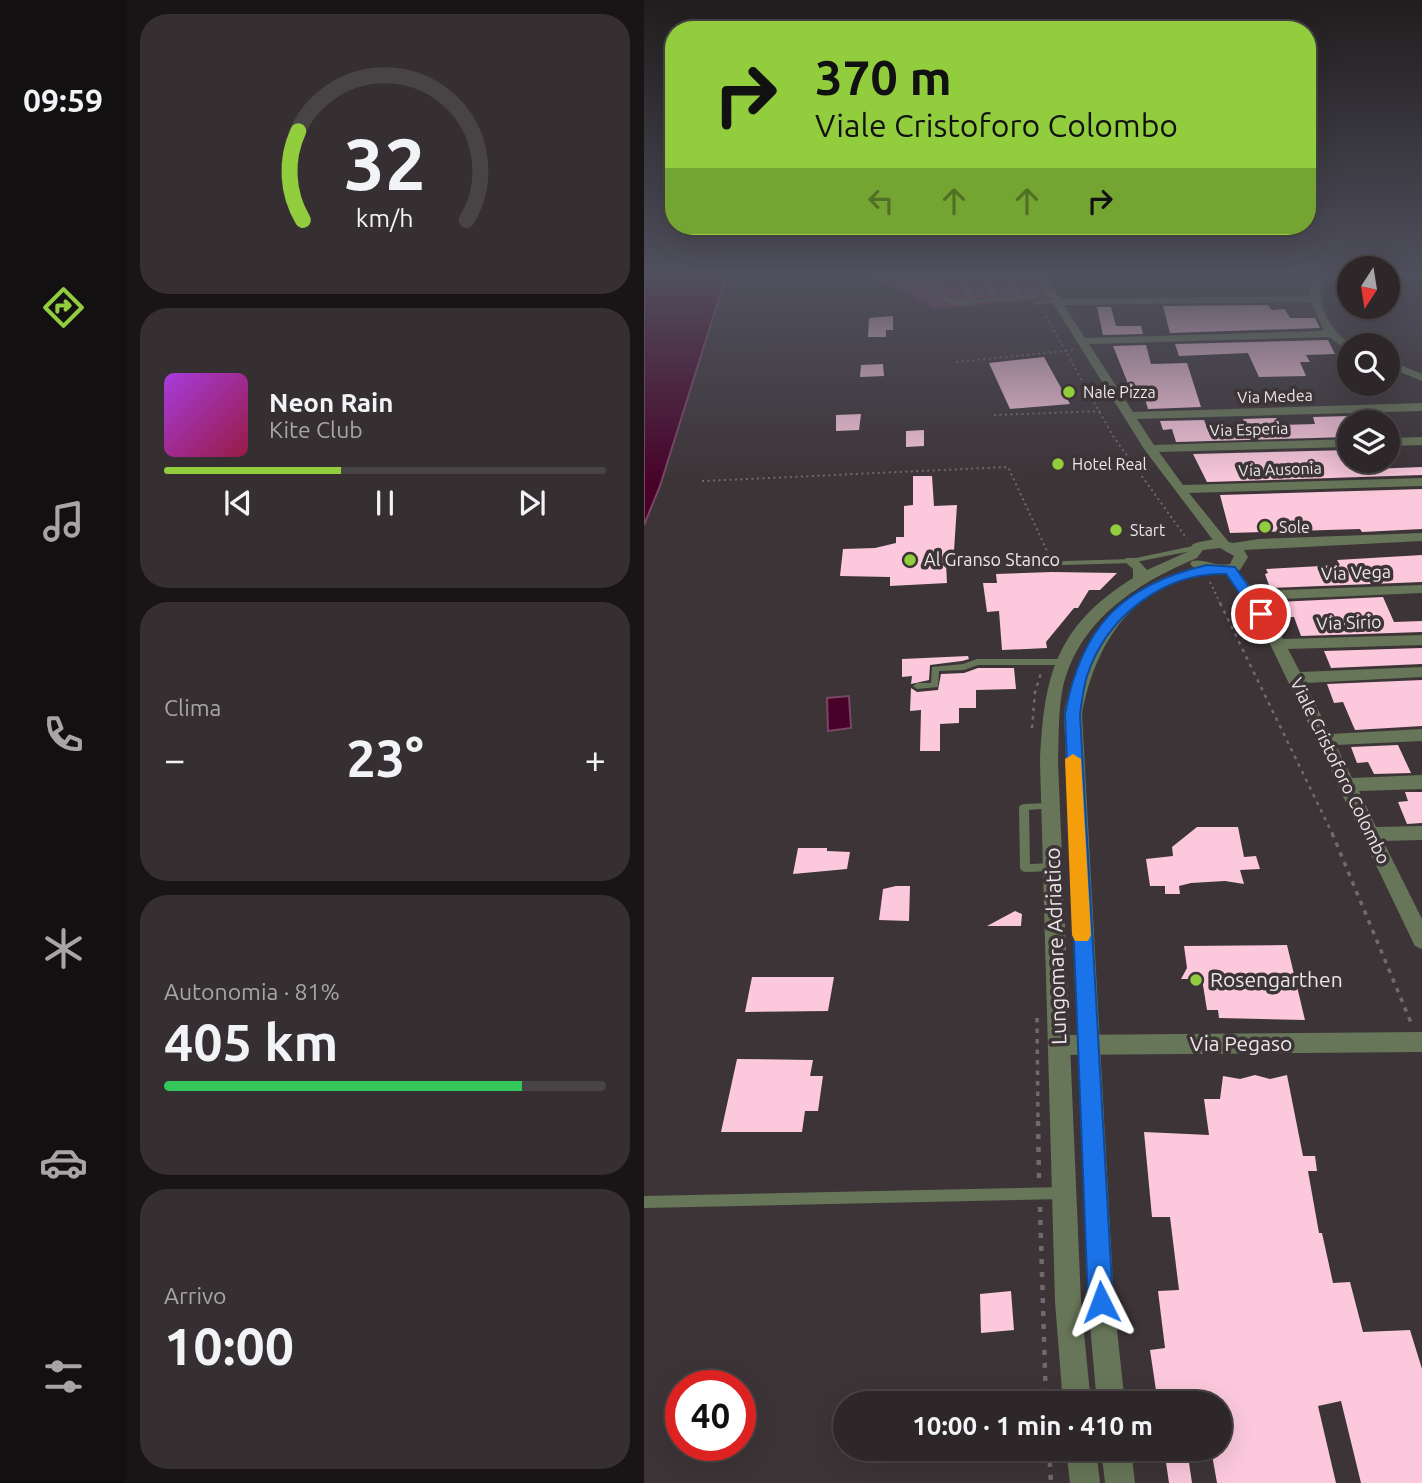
<!DOCTYPE html>
<html lang="it">
<head>
<meta charset="utf-8">
<style>
	body { margin:0; font-family:Ubuntu,sans-serif; background:#352f31; color:#f1f3f6; height:100vh; display:flex; flex-direction:column; font-size:26px; white-space:nowrap }
	* { box-sizing:border-box; margin:0 }
	p { font-size:23px; color:#a7a5a8 }
	.icon { flex:none; width:38px; height:38px; fill:none; stroke:currentColor; stroke-width:2; stroke-linecap:round; stroke-linejoin:round }
	.map { position:relative; flex:1; overflow:hidden }
	.side { display:flex; flex-direction:column; gap:14px; padding:14px; background:#191517; width:518px }
	.side>* { flex:none }
	.guide { position:absolute; left:21px; top:21px; width:651px; height:214px; border-radius:28px; box-shadow:0 7px 28px #0002,0 0 0 2px #484446; background:#92cd3e; color:#111; overflow:hidden }
	.needle { width:46px; rotate:192deg }
	.fabs { position:absolute; left:693px; top:256px; display:grid; gap:14px }
	.fabs a { display:grid; place-items:center; width:63px; height:63px; border-radius:50%; background:#2d2729; box-shadow:0 7px 28px #0002,0 0 0 2px #484446; font-size:35px }
	.speed { position:absolute; left:21px; top:1370px; display:flex; gap:14px; font-size:35px; font-weight:700; text-align:center }
	.speed>* { display:grid; place-content:center; width:91px; height:91px; border-radius:50%; background:#2d2729; box-shadow:0 7px 28px #0002,0 0 0 2px #484446; line-height:1 }
	.speed .limit { border:10px solid #d22; background:#fff; color:#111 }
	.pin { position:absolute; display:grid; place-items:center; width:60px; height:60px; color:#fff; margin:-30px; border:4px solid #fff; border-radius:50%; box-shadow:0 2px 7px #0007 }
	.me { position:absolute; width:77px; margin:-38px; rotate:357deg; stroke-linejoin:round; filter:drop-shadow(0 0 5px #0008) }
	.turn { display:flex; align-items:center; gap:24px; height:147px; padding:0 35px; font-size:32px }
	.turn .icon { width:91px; height:91px; stroke-width:2.5 }
	.turn b { display:block; font-size:49px; line-height:60px }
	.lanes { display:flex; align-items:center; height:66px; padding:0 35px; background:#0003; justify-content:center; gap:35px; direction:ltr }
	.lanes .off { opacity:.35 }
	.big { font-size:52px; font-weight:600; line-height:1.1 }
	.side .tile { flex:1; display:flex; flex-direction:column; justify-content:center; gap:10px; min-width:0; padding:0 24px; border-radius:28px; background:#352f31 }
	.side .dial { align-items:center; gap:0 }
	.dial svg { height:182px; overflow:visible; fill:none; stroke:#484446; stroke-width:7; stroke-linecap:round; text-anchor:middle }
	.dial text { fill:#f1f3f6; stroke:none }
	.song { display:flex; align-items:center; gap:21px }
	.cover { width:84px; height:84px; border-radius:10px; background:linear-gradient(135deg,hsl(280 70% 55%),hsl(340 70% 35%)) }
	.played { height:7px; border-radius:4px; background:linear-gradient(90deg,#92cd3e 40%,#484446 40%) }
	.keys { display:flex; justify-content:space-around; direction:ltr }
	.heat { display:flex; justify-content:space-between; align-items:center; font-size:38px; direction:ltr }
	.charge { height:10px; border-radius:5px; background:linear-gradient(90deg,#34c759 81%,#484446 0) }
	.trip { position:absolute; left:189px; top:1391px; width:399px; height:70px; border-radius:35px; background:#2d2729; box-shadow:0 7px 28px #0002,0 0 0 2px #484446; font-weight:600; line-height:70px; text-align:center }
	main { display:flex; flex:1; min-height:0 }
	.menu { display:flex; flex-direction:column; width:126px; justify-content:space-around; align-items:center; background:#121010; color:#a7a5a8 }
	.menu .icon { width:49px; height:49px }
	.menu .on { color:#92cd3e }
	.menu b { font-size:32px; color:#f1f3f6 }
	.map>svg:first-child { display:block }
</style>
</head>
<body>
<main>
<nav class="menu">
<b>09:59</b>
<svg class="icon on" aria-label="directions" viewBox="0 0 24 24"><path d="M12 3l9 9-9 9-9-9zM9 14v-3h6M13 9l2 2-2 2"/></svg>
<svg class="icon" aria-label="music" viewBox="0 0 24 24"><path d="M9 18V5l10-2v13"/><circle cx="6" cy="18" r="3"/><circle cx="16" cy="16" r="3"/></svg>
<svg class="icon" aria-label="phone" viewBox="0 0 24 24"><path d="M5 4h4l2 5-3 2q2 4 5 5l2-3 5 2v4C11 20 4 13 5 4z"/></svg>
<svg class="icon" aria-label="climate" viewBox="0 0 24 24"><path d="M12 3v18M4 7l16 10M4 17L20 7"/></svg>
<svg class="icon" aria-label="car" viewBox="0 0 24 24"><path d="M5 17H2v-5l4-1 3-4h7l3 4 3 1v5h-3M9 17h6M6 11h13"/><circle cx="7" cy="17" r="2"/><circle cx="17" cy="17" r="2"/></svg>
<svg class="icon" aria-label="filters" viewBox="0 0 24 24"><path d="M4 7h16M4 17h16"/><circle cx="9" cy="7" r="2"/><circle cx="15" cy="17" r="2"/></svg>
</nav>
<section class="side">
<div class="tile dial"><svg viewBox="0 0 100 80">
<path d="M14 69A42 42 0 1 1 86 69"/>
<path d="M14 69A42 42 0 0 1 12 30" stroke="#92cd3e"/>
<text x="50" y="56" font-size="32" font-weight="700">32</text>
<text x="50" y="72" font-size="11">km/h</text>
</svg></div>
<div class="tile">
<div class="song"><i class="cover"></i><div><b>Neon Rain</b><p>Kite Club</p></div></div>
<div class="played"></div>
<div class="keys"><svg class="icon" aria-label="previous" viewBox="0 0 24 24"><path d="M18 5L8 12l10 7zM5 5v14"/></svg><svg class="icon" aria-label="pause" viewBox="0 0 24 24"><path d="M8 5v14M16 5v14"/></svg><svg class="icon" aria-label="next" viewBox="0 0 24 24"><path d="M6 5l10 7-10 7zM19 5v14"/></svg></div>
</div>
<div class="tile"><p>Clima</p>
<div class="heat"><a>−</a><b class="big">23°</b><a>+</a></div>
</div>
<div class="tile"><p>Autonomia · 81%</p><b class="big">405 km</b><div class="charge"></div></div>
<div class="tile"><p>Arrivo</p><b class="big">10:00</b></div>
</section>
<div class="map">
<svg width="778" height="1483" viewBox="0 0 778 1483">
	<rect width="100%" height="100%" fill="#3c3437"/>
	<path fill="#7a405a" d="M 223,276 L 392,276 L 408,299 L 290,309 L 259,291 Z"/>
	<path fill="#48022a" stroke="#794663" stroke-width="2" d="M 0,276 L 82,276 L 16,486 L 0,525 Z
		M 205,696 L 207,728 L 184,731 L 183,698 Z"/>
	<path fill="#fbc8dc" d="M 624,305 L 628,310 L 641,309 L 646,318 L 671,318 L 676,328 L 526,333 L 519,306 Z
		M 453,307 L 467,307 L 472,326 L 497,326 L 499,334 L 459,335 Z
		M 249,316 L 249,330 L 242,330 L 242,337 L 224,337 L 225,318 Z
		M 684,340 L 691,354 L 662,355 L 666,362 L 656,362 L 662,376 L 615,377 L 604,353 L 535,356 L 531,344 Z
		M 502,345 L 507,364 L 543,363 L 557,407 L 504,409 L 501,399 L 496,399 L 492,386 L 485,386 L 469,346 Z
		M 400,357 L 426,404 L 366,409 L 345,363 Z
		M 239,364 L 240,376 L 216,377 L 217,365 Z
		M 217,414 L 215,430 L 192,431 L 192,415 Z
		M 705,416 L 705,437 L 532,442 L 528,429 L 519,430 L 516,421 L 560,420 L 566,435 L 605,433 L 599,419 L 632,418 L 637,425 L 671,424 L 669,417 Z
		M 280,430 L 280,446 L 262,447 L 262,431 Z
		M 705,450 L 705,460 L 720,460 L 726,469 L 778,467 L 778,475 L 563,482 L 549,454 Z
		M 269,476 L 288,476 L 290,506 L 313,505 L 310,551 L 334,562 L 302,563 L 303,583 L 246,586 L 246,577 L 196,576 L 199,549 L 231,548 L 252,543 L 252,537 L 260,537 L 260,506 L 269,505 Z
		M 778,489 L 778,529 L 718,532 L 716,529 L 586,533 L 576,495 Z
		M 778,555 L 778,582 L 626,588 L 621,574 L 624,573 L 622,569 L 696,565 L 693,560 Z
		M 408,572 L 473,573 L 456,590 L 445,590 L 434,608 L 430,608 L 402,642 L 403,648 L 358,650 L 355,611 L 343,612 L 339,583 L 353,583 L 352,574 Z
		M 739,597 L 750,622 L 778,621 L 778,632 L 657,636 L 650,617 L 639,617 L 633,602 Z
		M 778,648 L 778,664 L 687,668 L 680,651 Z
		M 324,656 L 325,659 L 318,661 L 286,665 L 285,680 L 267,684 L 268,676 L 258,677 L 258,659 Z
		M 334,668 L 370,668 L 372,689 L 332,690 L 332,708 L 315,708 L 315,723 L 296,724 L 296,751 L 276,751 L 277,710 L 266,711 L 267,688 L 273,692 L 294,690 L 297,674 L 320,673 Z
		M 778,680 L 778,726 L 711,730 L 699,702 L 690,703 L 683,684 Z
		M 754,745 L 767,773 L 730,774 L 724,762 L 713,763 L 707,747 Z
		M 761,792 L 778,792 L 778,823 L 763,824 L 754,802 L 764,801 Z
		M 553,827 L 594,827 L 600,857 L 612,856 L 616,869 L 596,870 L 600,884 L 581,881 L 547,883 L 535,886 L 536,894 L 521,894 L 521,886 L 506,886 L 502,859 L 529,856 L 528,847 Z
		M 154,848 L 183,848 L 183,851 L 206,852 L 203,869 L 149,874 Z
		M 252,886 L 266,886 L 265,921 L 235,920 L 239,889 Z
		M 371,911 L 378,914 L 377,926 L 343,926 Z
		M 643,945 L 661,1020 L 575,1018 L 574,1010 L 563,1010 L 558,979 L 537,979 L 543,968 L 540,946 Z
		M 108,977 L 190,977 L 184,1011 L 101,1012 Z
		M 93,1059 L 169,1060 L 166,1076 L 179,1076 L 174,1111 L 161,1111 L 158,1132 L 77,1132 Z
		M 611,1075 L 626,1079 L 643,1075 L 659,1156 L 671,1156 L 673,1171 L 664,1171 L 675,1233 L 678,1233 L 689,1283 L 706,1282 L 719,1332 L 766,1330 L 778,1369 L 778,1483 L 717,1483 L 697,1401 L 674,1406 L 692,1483 L 573,1483 L 567,1449 L 576,1449 L 576,1404 L 560,1404 L 559,1400 L 514,1404 L 506,1350 L 521,1348 L 514,1291 L 535,1290 L 526,1217 L 508,1217 L 500,1132 L 565,1135 L 560,1099 L 576,1099 L 579,1076 L 596,1079 Z
		M 367,1291 L 370,1330 L 337,1333 L 336,1294 Z
		M 520,1449 L 543,1449 L 548,1483 L 525,1483 Z"/>
	<g fill="none" stroke-linecap="round" stroke-linejoin="round">
		<path stroke="#716a6d" stroke-width="2" stroke-dasharray="2 3.5" stroke-linecap="butt" d="M 399,311 L 469,436 L 543,539
			M 312,362 L 430,350
			M 350,415 L 460,411
			M 58,481 L 364,467 L 404,553
			M 566,582 L 577,605"/>
		<path stroke="#716a6d" stroke-width="2.5" stroke-dasharray="3.5 5" stroke-linecap="butt" d="M 576,603 L 689,835
			M 388,728 L 391,692 L 397,673"/>
		<path stroke="#716a6d" stroke-width="3.5" stroke-dasharray="4.5 6" stroke-linecap="butt" d="M 688,833 L 768,1025
			M 393,1018 L 394,1122"/>
		<path stroke="#716a6d" stroke-width="4.5" stroke-dasharray="5 8" stroke-linecap="butt" d="M 394,1121 L 395,1180
			M 396,1207 L 402,1404
			M 405,1449 L 407,1483"/>
		<path fill="#677658" fill-rule="evenodd" d="M 236,276 L 242,276 L 263,284 L 286,283 L 282,276 L 286,276 C 300,295 299,302 325,300 L 314,276 L 318,276 L 330,300 L 349,299 L 337,276 L 341,276 L 354,298 L 373,297 L 362,276 L 366,276 L 378,296 L 410,293 L 412,294 L 410,295 L 312,305 L 299,301 L 288,286 L 262,287 Z
			M 414,299 L 416,300 L 416,302 L 391,305 L 388,303 L 391,301 Z
			M 554,545 L 558,547 L 557,549 L 487,563 L 387,566 L 383,564 L 387,562 L 487,559 Z
			M 333,659 L 419,659 L 423,662 L 419,665 L 334,665 L 320,670 L 295,671 L 294,687 L 273,689 L 269,686 L 273,683 L 287,683 L 288,667 L 319,664 Z
			M 407,803 L 410,804 L 412,806 L 410,808 L 385,810 L 386,864 L 409,863 L 412,864 L 414,867 L 412,870 L 409,871 L 381,872 L 378,871 L 376,868 L 375,807 L 377,805 L 380,804 Z
			M 419,1187 L 423,1189 L 425,1193 L 423,1197 L 419,1199 L 0,1208 L 0,1196 Z"/>
		<path fill="#677658" fill-rule="evenodd" d="M 392,276 L 402,276 L 416,299 L 666,296 L 668,276 L 678,276 C 672,305 684,328 708,345 L 705,351 L 685,337 L 445,344 L 489,412 L 778,403 L 778,411 L 493,419 L 510,445 L 705,439 L 705,447 L 515,452 L 539,485 L 778,478 L 778,486 L 545,493 L 587,545 L 585,548 L 575,548 L 500,449 ZM 667,302 L 680,331 L 441,338 L 420,305 Z
			M 744,360 L 778,374 L 778,381 L 744,367 Z
			M 778,437 L 778,445 L 744,446 L 744,438 Z
			M 586,566 L 591,567 L 610,591 L 778,585 L 778,593 L 616,600 L 639,639 L 778,635 L 778,645 L 644,649 L 656,672 L 778,667 L 778,677 L 661,683 L 686,734 L 778,729 L 778,741 L 692,745 L 708,778 L 778,775 L 778,789 L 715,791 L 732,827 L 778,826 L 778,840 L 739,841 L 778,919 L 778,949 L 771,946 L 768,940 L 626,644 L 599,597 L 579,570 Z
			M 778,1032 L 778,1052 L 416,1055 L 408,1052 L 405,1045 L 408,1038 L 416,1035 Z"/>
		<path fill="#677658" fill-rule="evenodd" d="M 778,533 L 778,541 L 600,550 L 604,557 L 596,570 C 578,575 561,573 544,578 C 480,595 449,654 438,714 L 470,1302 L 481,1404 L 453,1404 L 444,1302 L 420,714 C 435,640 473,586 550,568 L 546,564 L 548,561 C 561,558 570,567 586,564 L 590,556 L 576,548 L 559,550 L 553,558 C 491,584 432,622 418,692 C 414,715 415,739 414,762 L 437,1302 L 447,1404 L 419,1404 L 411,1302 L 396,762 C 400,676 411,627 489,578 L 489,569 L 480,561 L 482,558 L 492,558 L 503,570 L 543,552 L 549,544 L 555,542 L 571,539 L 589,543 L 615,539 Z
			M 422,1449 L 452,1449 L 456,1483 L 426,1483 Z
			M 457,1449 L 487,1449 L 491,1483 L 461,1483 Z"/>
	</g>
	<linearGradient id="sky" x2="0" y2="1"><stop stop-color="#211d1e"/><stop offset="0.57" stop-color="#50505e"/><stop offset="1" stop-color="#50505e" stop-opacity="0"/></linearGradient>
	<rect width="778" height="483" fill="url(#sky)"/>
	<path fill="#1a73e8" stroke="#114b97" stroke-width="2" d="M 563,565 L 591,567 L 624,614 L 621,617 L 612,617 L 582,574 C 520,572 462,617 443,676 C 439,688 438,702 436,714 L 469,1302 L 465,1310 L 457,1314 L 448,1310 L 444,1302 L 421,714 C 437,627 477,585 563,565 Z"/>
	<path fill="#f59e0b" d="M 429,754 L 437,759 L 447,935 L 444,941 L 431,941 L 428,935 L 421,759 Z"/>
	<g fill="#92cd3e" stroke="#3c3437" stroke-width="2.5">
		<circle cx="425" cy="392" r="7"/>
		<circle cx="414" cy="464" r="7"/>
		<circle cx="621" cy="527" r="7"/>
		<circle cx="472" cy="530" r="7"/>
		<circle cx="266" cy="560" r="7"/>
		<circle cx="552" cy="980" r="7"/>
	</g>
	<g text-anchor="middle" stroke-width="7" stroke-linejoin="round" paint-order="stroke">
		<g font-size="16" fill="#ebe6e8" stroke="#3c3437" text-anchor="start">
			<text x="439" y="398">Nale Pizza</text>
			<text x="428" y="470">Hotel Real</text>
			<text x="635" y="533">Sole</text>
			<text x="486" y="536">Start</text>
		</g>
		<g font-size="16" fill="#ebe6e8" stroke="#3c3437">
			<text transform="translate(631 396) rotate(-2)" y="6">Via Medea</text>
			<text transform="translate(605 429) rotate(-2)" y="6">Via Esperia</text>
			<text transform="translate(636 469) rotate(-2)" y="6">Via Ausonia</text>
		</g>
		<g font-size="18" fill="#ebe6e8" stroke="#3c3437" text-anchor="start">
			<text x="280" y="566">Al Granso Stanco</text>
		</g>
		<g font-size="18" fill="#ebe6e8" stroke="#3c3437">
			<text transform="translate(712 573) rotate(-2)" y="6">Via Vega</text>
			<text transform="translate(705 623) rotate(-2)" y="6">Via Sirio</text>
			<text transform="translate(696 771) rotate(64)" y="6">Viale Cristoforo Colombo</text>
		</g>
		<g font-size="21" fill="#ebe6e8" stroke="#3c3437">
			<text transform="translate(412 946) rotate(-92)" y="7">Lungomare Adriatico</text>
			<text x="597" y="1051">Via Pegaso</text>
		</g>
		<g font-size="21" fill="#ebe6e8" stroke="#3c3437" text-anchor="start">
			<text x="566" y="987">Rosengarthen</text>
		</g>
	</g>
</svg>
<div class="fabs">
<a><svg class="needle" viewBox="-14 -14 28 28"><path d="M0-13l5 13h-10z" fill="#e53935"/><path d="M0 13l5-13h-10z" fill="#a7a5a8"/></svg></a>
<a><svg class="icon" aria-label="search" viewBox="0 0 24 24"><circle cx="10" cy="10" r="6"/><path d="M15 15l6 6"/></svg></a>
<a><svg class="icon" aria-label="layers" viewBox="0 0 24 24"><path d="M12 4l9 5-9 5-9-5zM3 14l9 5 9-5"/></svg></a>
</div>
<div class="speed"><div class="limit">40</div></div>
<div class="pin" style="left:617px;top:614px;background:#d93025"><svg class="icon" aria-label="arrive" viewBox="0 0 24 24"><path d="M6 21V4h12l-3 4 3 4H6"/></svg></div>
<svg class="me" style="left:457px;top:1302px" viewBox="-20 -20 40 40"><path d="M0-17L14 15 0 8-14 15z" fill="#1a73e8" stroke="#fff" stroke-width="4"/></svg>
<div class="trip">10:00 · 1 min · 410 m</div>
<div class="guide">
<div class="turn"><svg class="icon" aria-label="right" viewBox="0 0 24 24"><path d="M7 20v-9h11M14 6l5 5-5 5"/></svg><div><b>370 m</b>Viale Cristoforo Colombo</div></div>
<div class="lanes"><svg class="icon off" aria-label="left" viewBox="0 0 24 24"><path d="M17 20v-9H6M10 6l-5 5 5 5"/></svg><svg class="icon off" aria-label="ahead" viewBox="0 0 24 24"><path d="M12 20V5M6 11l6-6 6 6"/></svg><svg class="icon off" aria-label="ahead" viewBox="0 0 24 24"><path d="M12 20V5M6 11l6-6 6 6"/></svg><svg class="icon" aria-label="right" viewBox="0 0 24 24"><path d="M7 20v-9h11M14 6l5 5-5 5"/></svg></div>
</div>
</div>
</main>
</body>
</html>
